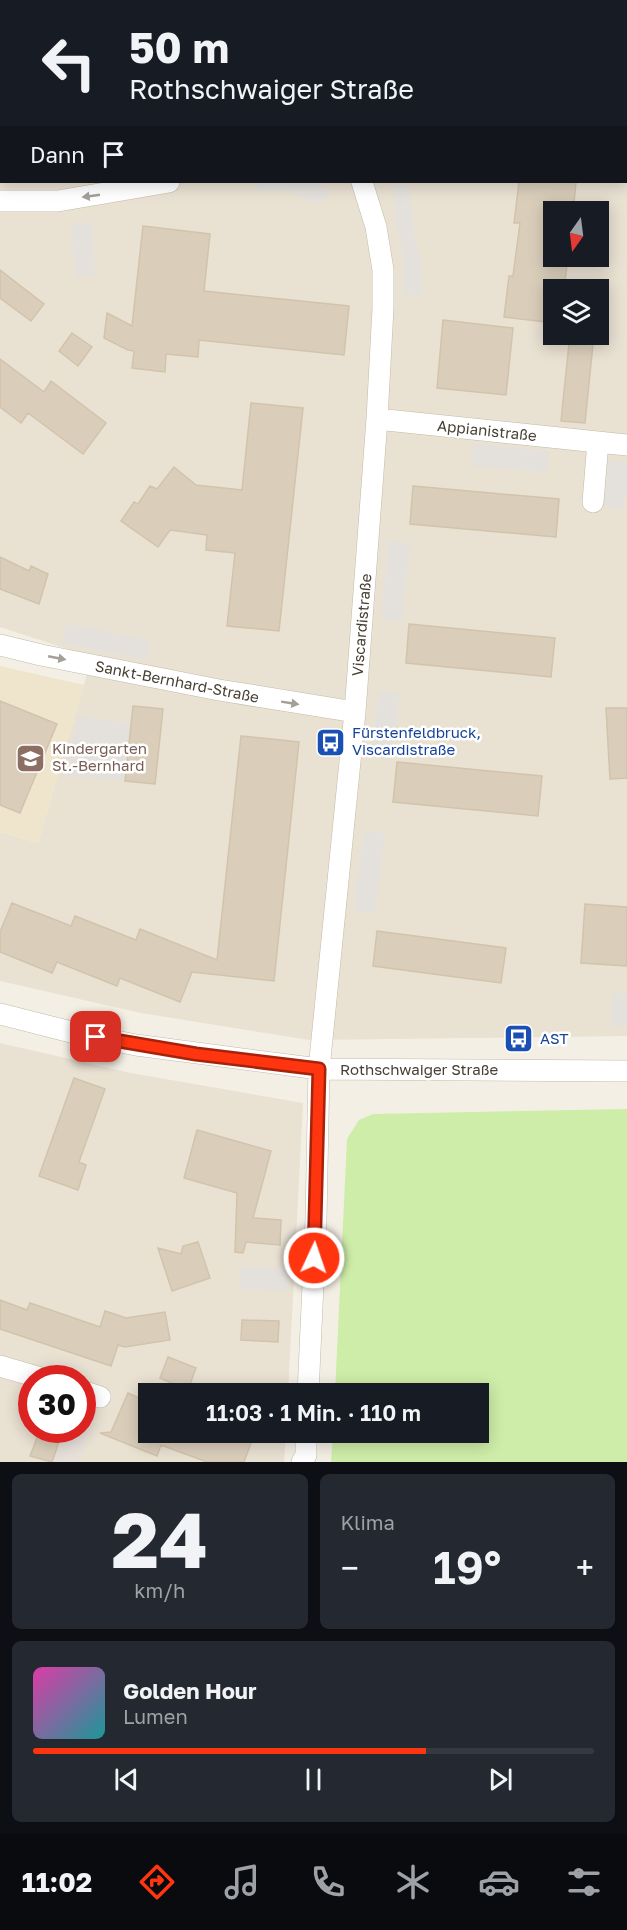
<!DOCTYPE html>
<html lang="de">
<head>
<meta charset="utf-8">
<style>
	body { margin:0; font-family:"Golos Text",sans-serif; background:#242831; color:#f1f3f6; height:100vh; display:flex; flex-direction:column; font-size:22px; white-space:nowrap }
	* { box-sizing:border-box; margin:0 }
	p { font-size:20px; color:#9ea1a6 }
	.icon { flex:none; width:33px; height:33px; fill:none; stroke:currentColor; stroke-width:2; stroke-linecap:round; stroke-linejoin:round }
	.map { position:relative; height:1462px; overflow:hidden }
	.drawer { display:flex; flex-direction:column; gap:12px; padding:12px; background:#0d0f14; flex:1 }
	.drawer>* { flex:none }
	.banner { position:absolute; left:0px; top:0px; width:627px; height:183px; box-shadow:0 3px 15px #0003; background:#171b24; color:#f1f3f6; overflow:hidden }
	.needle { width:39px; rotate:194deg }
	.controls { position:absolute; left:543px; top:201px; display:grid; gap:12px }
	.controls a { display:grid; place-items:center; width:66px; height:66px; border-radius:0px; background:#171b24; box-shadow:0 3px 15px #0003; font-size:30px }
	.speed { position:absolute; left:18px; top:1365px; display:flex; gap:12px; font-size:30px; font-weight:700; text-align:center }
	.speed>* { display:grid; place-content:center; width:78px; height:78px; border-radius:50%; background:#171b24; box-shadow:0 3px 15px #0003; line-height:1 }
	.speed .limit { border:9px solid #d22; background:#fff; color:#111 }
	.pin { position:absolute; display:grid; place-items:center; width:51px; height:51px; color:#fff; margin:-26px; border-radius:12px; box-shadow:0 3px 9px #0006 }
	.me { position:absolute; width:66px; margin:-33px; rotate:3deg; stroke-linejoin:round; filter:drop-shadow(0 0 4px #0008) }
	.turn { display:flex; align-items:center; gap:21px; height:126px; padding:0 30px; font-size:27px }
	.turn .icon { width:78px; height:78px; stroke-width:2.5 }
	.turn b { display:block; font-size:42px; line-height:51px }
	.then { display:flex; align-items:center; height:57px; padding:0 30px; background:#0003; gap:12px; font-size:22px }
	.big { font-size:45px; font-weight:600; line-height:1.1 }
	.drawer .tile { flex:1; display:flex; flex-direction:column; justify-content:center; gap:9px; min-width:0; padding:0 21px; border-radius:9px; background:#242831 }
	.drawer .dial { align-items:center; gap:0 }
	.dial b { font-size:78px; line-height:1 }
	.song { display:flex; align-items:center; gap:18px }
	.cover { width:72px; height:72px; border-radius:9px; background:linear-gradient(135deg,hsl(320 70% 55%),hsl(180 70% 35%)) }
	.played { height:6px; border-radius:3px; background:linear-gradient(90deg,#ff3510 70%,#363941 70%) }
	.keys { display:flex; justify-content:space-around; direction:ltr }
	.heat { display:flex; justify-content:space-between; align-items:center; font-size:33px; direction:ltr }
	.drawer .tiles { flex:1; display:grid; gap:12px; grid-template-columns:1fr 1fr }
	.tile:last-child { grid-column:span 2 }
	.trip { position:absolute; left:138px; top:1383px; width:351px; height:60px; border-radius:0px; background:#171b24; box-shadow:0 3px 15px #0003; font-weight:600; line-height:60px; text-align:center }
	.dock { display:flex; height:96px; justify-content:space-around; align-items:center; background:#090b0e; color:#9ea1a6 }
	.dock .icon { width:42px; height:42px }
	.dock .on { color:#ff3510 }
	.dock b { font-size:27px; color:#f1f3f6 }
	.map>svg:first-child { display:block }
</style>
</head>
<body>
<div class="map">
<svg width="627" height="1462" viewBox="0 0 627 1462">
	<rect width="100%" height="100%" fill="#f4efe4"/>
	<path fill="#e9e1d2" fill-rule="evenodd" d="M 57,0 L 627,0 L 627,1036 L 309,1040 L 141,1013 L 0,981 L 0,832 L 38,843 L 92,657 L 0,627 L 0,70 L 1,68 L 2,182 L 626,182 L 626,2 L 56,1 ZM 554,212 L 598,212 L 598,256 L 554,256 ZM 554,290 L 598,290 L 598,334 L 554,334 Z
		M 0,1043 L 131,1073 L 303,1103 L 288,1393 L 148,1394 L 148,1432 L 286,1433 L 284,1462 L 0,1462 ZM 32,1378 L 82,1378 L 82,1430 L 32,1430 Z"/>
	<path fill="#e6e0d9" d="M 83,1412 L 96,1416 L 80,1462 L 47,1462 L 30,1456 L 39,1430 L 82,1430 Z"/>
	<path fill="#efe5cd" d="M 0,666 L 84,685 L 38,843 L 0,832 Z"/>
	<path fill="#ceeda8" d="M 627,1109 L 627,1462 L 331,1462 L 333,1433 L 478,1432 L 478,1394 L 335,1393 L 347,1139 L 359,1120 L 373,1114 Z"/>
	<path fill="#e4e1dd" d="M 255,182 L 315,182 L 330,192 L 318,206 L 295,193 L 273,190 L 257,193 Z
		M 393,185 L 409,186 L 415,236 L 422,269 L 421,296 L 403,295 L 405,268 L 396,222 Z
		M 91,222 L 96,275 L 76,277 L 71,225 Z
		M 474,444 L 549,451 L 547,472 L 472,466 Z
		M 606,460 L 627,462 L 627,497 L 624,497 L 623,509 L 602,505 Z
		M 389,540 L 410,543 L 402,621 L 381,619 Z
		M 66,623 L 150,641 L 146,660 L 62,643 Z
		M 379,691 L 400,694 L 392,759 L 371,756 Z
		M 78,717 L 131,723 L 125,781 L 64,775 Z
		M 364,831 L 385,834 L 375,913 L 354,910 Z
		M 612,993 L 627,994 L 627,1026 L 612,1026 Z
		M 240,1267 L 289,1269 L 289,1291 L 239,1289 Z"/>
	<path fill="#dacebb" stroke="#d2c3ab" stroke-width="1.5" d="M 519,182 L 576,182 L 573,212 L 554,212 L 554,256 L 568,256 L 564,290 L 554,290 L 554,323 L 504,317 L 509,276 L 513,276 L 520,223 L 514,223 Z
		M 143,226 L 210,234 L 204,291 L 349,306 L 344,355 L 199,340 L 198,357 L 166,354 L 165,372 L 132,368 L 134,351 L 128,350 L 104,338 L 107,313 L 132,326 Z
		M 0,270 L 44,304 L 31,321 L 0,298 Z
		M 443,320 L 513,328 L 506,395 L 437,388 Z
		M 72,333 L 92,347 L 78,366 L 59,351 Z
		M 570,334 L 594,334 L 585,423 L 561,421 Z
		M 0,359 L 44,392 L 51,381 L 106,423 L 83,454 L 28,413 L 21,423 L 0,407 Z
		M 251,403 L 303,408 L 279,631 L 227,626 L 235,553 L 206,550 L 207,535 L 170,530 L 158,547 L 121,521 L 134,502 L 138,504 L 150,486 L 157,489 L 174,467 L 196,485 L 242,490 Z
		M 413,486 L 559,499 L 556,537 L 410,524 Z
		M 0,557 L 29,571 L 31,566 L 48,574 L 39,604 L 0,589 Z
		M 409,624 L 555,638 L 551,677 L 406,663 Z
		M 0,701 L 57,724 L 20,813 L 0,805 Z
		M 133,706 L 163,709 L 155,784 L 125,781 Z
		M 606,708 L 627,708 L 627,778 L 610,779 Z
		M 241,736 L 299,742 L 274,981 L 192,972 L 180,1002 L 120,978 L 117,986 L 57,962 L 52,973 L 0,952 L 0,932 L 12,903 L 71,926 L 75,916 L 136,940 L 140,929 L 217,960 Z
		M 397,762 L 542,776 L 538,816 L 393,802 Z
		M 585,904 L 627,907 L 627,966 L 581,963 Z
		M 377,931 L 506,948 L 501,983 L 373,966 Z
		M 74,1078 L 105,1089 L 79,1162 L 86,1165 L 78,1190 L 39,1176 Z
		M 197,1130 L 271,1151 L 253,1218 L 281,1220 L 280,1245 L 246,1242 L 243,1253 L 235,1252 L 237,1193 L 184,1178 Z
		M 198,1242 L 210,1278 L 172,1291 L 158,1248 L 181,1254 L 183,1246 Z
		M 0,1300 L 27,1310 L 30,1303 L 100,1327 L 105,1311 L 126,1318 L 165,1312 L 170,1340 L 125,1347 L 118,1345 L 111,1366 L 0,1329 Z
		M 242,1320 L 279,1321 L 278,1342 L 241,1340 Z
		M 168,1357 L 196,1368 L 188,1390 L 160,1378 Z
		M 128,1393 L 148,1402 L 148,1432 L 255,1432 L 244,1462 L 207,1462 L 161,1445 L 157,1456 L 100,1433 L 111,1432 Z
		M 40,1430 L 63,1430 L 52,1462 L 30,1456 Z"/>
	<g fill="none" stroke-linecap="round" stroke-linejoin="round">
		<defs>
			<path id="street" d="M 506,0 L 508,2
				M 30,2 L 31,0
				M 524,2 L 526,0
				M 0,38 L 2,36
				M 0,201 L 58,201 L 169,182
				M 377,419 L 627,445
				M 593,502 L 598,442
				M 0,645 L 41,655 L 219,690 L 355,712
				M 0,1014 L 75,1033 L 136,1045 L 319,1069 L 627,1071
				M 0,1366 L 41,1378
				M 82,1391 L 100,1397
				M 308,1394 L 316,1219 L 319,1069 L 355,712 L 377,419 L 383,308 L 383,270 L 376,227 L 362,182
				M 302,1462 L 306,1455 L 306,1432"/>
		</defs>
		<use href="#street" stroke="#c3baa9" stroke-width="22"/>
		<use href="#street" stroke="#fff" stroke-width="21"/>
	</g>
	<defs><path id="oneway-solid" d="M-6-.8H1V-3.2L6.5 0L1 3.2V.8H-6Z" transform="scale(1.5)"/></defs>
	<g fill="#a39f99">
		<use href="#oneway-solid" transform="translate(91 196) rotate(172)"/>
		<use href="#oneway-solid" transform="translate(57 658) rotate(11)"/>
		<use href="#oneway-solid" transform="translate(290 703) rotate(9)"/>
	</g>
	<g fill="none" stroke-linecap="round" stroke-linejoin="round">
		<defs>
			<path id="route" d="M 96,1037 L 196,1054 L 319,1069 L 314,1258"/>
		</defs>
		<use href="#route" stroke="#a6220a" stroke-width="15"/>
		<use href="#route" stroke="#ff3510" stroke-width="10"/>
	</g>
	<defs>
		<symbol id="bus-square" viewBox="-11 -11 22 22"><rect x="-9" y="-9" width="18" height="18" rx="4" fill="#1a4fb4" stroke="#fff"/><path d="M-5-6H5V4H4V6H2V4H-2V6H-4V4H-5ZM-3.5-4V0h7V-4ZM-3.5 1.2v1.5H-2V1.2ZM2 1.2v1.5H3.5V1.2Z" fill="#fff"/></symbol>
		<symbol id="school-square" viewBox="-11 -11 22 22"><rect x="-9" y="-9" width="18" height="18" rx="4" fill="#8d6e63" stroke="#fff"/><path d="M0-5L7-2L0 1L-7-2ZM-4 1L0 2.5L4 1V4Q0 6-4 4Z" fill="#fff"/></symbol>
	</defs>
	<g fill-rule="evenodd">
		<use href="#bus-square" x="314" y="726" width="33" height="33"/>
		<use href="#school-square" x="14" y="742" width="33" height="33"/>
		<use href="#bus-square" x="502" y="1022" width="33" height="33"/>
	</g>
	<g text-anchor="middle" stroke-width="5" stroke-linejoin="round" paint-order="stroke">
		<g font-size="15" fill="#473f33" stroke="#fff">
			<text transform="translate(487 431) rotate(6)" y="5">Appianistraße</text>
			<text transform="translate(362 625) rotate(-85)" y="5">Viscardistraße</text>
			<text transform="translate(177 682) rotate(11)" y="5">Sankt-Bernhard-Straße</text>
			<text x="419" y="1075">Rothschwaiger Straße</text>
		</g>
		<g font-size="15" fill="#164399" stroke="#fff" text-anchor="start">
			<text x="352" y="738">Fürstenfeldbruck,<tspan x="352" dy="17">Viscardistraße</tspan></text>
			<text x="540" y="1044">AST</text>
		</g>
		<g font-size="15" fill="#785e54" stroke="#fff" text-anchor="start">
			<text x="52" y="754">Kindergarten<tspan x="52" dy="17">St.-Bernhard</tspan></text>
		</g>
	</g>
</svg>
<div class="controls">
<a><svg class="needle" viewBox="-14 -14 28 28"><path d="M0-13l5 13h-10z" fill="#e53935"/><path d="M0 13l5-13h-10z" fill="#9ea1a6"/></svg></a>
<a><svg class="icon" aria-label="layers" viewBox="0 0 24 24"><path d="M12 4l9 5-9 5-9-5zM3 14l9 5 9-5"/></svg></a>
</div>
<div class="speed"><div class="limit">30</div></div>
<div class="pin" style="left:96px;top:1037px;background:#d93025"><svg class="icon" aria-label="arrive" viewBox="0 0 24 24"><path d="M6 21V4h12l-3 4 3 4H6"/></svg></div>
<svg class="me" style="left:314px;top:1258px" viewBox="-20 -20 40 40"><circle r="17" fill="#ff3510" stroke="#fff" stroke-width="3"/><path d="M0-11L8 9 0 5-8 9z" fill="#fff"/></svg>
<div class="trip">11:03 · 1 Min. · 110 m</div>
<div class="banner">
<div class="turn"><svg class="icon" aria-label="left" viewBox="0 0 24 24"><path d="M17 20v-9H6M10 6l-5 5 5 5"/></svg><div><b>50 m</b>Rothschwaiger Straße</div></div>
<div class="then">Dann<svg class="icon" aria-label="arrive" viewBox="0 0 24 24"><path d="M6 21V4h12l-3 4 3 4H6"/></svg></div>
</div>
</div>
<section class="drawer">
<div class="tiles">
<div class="tile dial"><b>24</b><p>km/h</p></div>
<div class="tile"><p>Klima</p>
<div class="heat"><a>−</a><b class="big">19°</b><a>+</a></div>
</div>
<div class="tile">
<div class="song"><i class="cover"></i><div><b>Golden Hour</b><p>Lumen</p></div></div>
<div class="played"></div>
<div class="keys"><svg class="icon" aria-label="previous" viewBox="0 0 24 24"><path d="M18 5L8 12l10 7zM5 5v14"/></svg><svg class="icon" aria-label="pause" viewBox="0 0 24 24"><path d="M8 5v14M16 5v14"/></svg><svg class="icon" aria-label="next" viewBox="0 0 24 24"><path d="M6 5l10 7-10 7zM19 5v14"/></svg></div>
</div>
</div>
</section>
<nav class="dock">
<b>11:02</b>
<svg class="icon on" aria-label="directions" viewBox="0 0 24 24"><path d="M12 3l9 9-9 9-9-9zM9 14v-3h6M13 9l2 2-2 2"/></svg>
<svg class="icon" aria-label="music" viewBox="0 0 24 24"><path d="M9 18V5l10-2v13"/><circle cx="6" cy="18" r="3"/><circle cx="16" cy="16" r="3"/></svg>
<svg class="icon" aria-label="phone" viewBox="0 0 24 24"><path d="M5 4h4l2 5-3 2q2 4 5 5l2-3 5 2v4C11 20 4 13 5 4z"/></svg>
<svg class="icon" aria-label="climate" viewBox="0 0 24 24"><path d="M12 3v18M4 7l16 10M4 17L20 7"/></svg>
<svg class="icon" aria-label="car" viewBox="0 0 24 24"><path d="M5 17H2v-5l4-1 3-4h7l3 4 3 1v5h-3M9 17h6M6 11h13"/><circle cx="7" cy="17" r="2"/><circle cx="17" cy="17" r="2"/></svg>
<svg class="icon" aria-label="filters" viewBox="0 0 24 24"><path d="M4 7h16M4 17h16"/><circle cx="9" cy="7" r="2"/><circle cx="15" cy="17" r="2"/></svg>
</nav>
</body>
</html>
